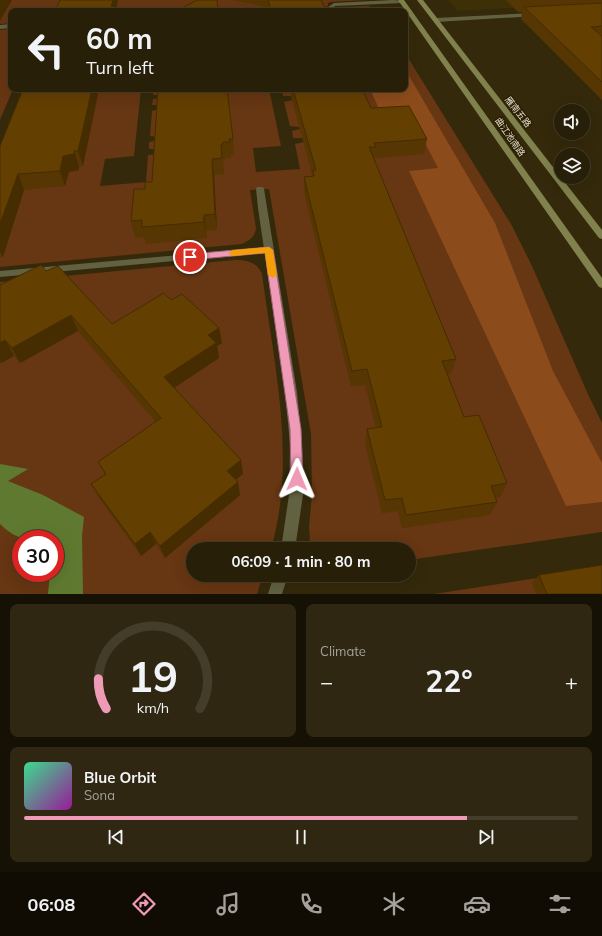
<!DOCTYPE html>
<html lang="en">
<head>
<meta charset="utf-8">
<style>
	body { margin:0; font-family:Mulish,"Noto Sans SC",sans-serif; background:#2f2712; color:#f1f3f6; height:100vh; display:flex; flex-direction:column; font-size:15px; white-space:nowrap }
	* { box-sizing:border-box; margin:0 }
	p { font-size:13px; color:#a4a29c }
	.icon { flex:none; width:22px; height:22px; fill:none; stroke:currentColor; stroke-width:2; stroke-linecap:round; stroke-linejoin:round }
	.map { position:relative; height:594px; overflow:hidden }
	.sheet { display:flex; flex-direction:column; gap:10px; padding:10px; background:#151104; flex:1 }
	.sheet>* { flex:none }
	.hud { position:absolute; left:8px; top:8px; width:400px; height:84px; border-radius:8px; box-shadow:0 4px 16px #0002,0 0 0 1px #433d29; background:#271f08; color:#f1f3f6; overflow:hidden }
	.tools { position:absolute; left:554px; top:104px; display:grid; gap:8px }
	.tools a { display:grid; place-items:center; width:36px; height:36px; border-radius:50%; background:#271f08; box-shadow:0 4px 16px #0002,0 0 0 1px #433d29; font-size:20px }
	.speed { position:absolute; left:12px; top:530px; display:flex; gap:8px; font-size:20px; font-weight:700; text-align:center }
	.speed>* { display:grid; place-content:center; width:52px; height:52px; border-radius:50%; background:#271f08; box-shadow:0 4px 16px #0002,0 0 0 1px #433d29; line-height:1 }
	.speed .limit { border:6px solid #d22; background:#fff; color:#111 }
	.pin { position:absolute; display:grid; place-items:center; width:34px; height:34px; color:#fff; margin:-17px; border:2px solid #fff; border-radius:50%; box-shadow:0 1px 4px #0007 }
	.me { position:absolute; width:44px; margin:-22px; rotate:1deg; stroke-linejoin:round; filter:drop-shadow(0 0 3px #0008) }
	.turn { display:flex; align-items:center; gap:14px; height:84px; padding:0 12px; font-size:18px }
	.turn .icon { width:52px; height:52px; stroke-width:2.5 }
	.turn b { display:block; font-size:28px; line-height:34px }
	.big { font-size:30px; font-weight:700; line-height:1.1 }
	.sheet .tile { flex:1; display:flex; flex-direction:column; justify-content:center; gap:6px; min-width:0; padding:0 14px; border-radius:8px; background:#2f2712 }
	.sheet .dial { align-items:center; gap:0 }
	.dial svg { height:104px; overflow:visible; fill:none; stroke:#433d29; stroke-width:7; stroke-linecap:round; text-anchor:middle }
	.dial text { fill:#f1f3f6; stroke:none }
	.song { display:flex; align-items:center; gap:12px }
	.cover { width:48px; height:48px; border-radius:6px; background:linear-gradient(135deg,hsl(150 70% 55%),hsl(300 70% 35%)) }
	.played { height:4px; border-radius:2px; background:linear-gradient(90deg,#ef9ab7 80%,#433d29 80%) }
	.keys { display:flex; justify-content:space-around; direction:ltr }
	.heat { display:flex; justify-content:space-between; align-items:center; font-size:22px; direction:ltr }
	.sheet .tiles { flex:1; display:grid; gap:10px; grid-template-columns:1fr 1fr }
	.tile:last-child { grid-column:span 2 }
	.trip { position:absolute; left:186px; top:542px; width:230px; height:40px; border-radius:20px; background:#271f08; box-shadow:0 4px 16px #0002,0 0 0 1px #433d29; font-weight:700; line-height:40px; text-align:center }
	.menu { display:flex; height:64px; justify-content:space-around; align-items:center; background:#100c03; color:#a4a29c }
	.menu .icon { width:28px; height:28px }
	.menu .active { color:#ef9ab7 }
	.menu b { font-size:18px; color:#f1f3f6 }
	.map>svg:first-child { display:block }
</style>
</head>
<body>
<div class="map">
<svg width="602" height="594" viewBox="0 0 602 594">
	<rect width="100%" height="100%" fill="#34290a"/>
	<path fill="#3d3007" d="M 448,0 L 602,0 L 602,3 L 458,11 Z"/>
	<path fill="#673612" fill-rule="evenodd" d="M 0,0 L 70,0 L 66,11 L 11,11 L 11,23 L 0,24 Z
		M 79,0 L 201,0 L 200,11 L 75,11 Z
		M 210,0 L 366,0 L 330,2 L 328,3 L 328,6 L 324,7 L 213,11 Z
		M 369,6 L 373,9 L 341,11 L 340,9 L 342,7 Z
		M 11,29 L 11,89 L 13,89 L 0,120 L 0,30 Z
		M 405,53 L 511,224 L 532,266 L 587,392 L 602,423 L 602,532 L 409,560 L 409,549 L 314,549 L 310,543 L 309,526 L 312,495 L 311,434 L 269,189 L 250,190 L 256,228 C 255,237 250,240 242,244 L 0,267 L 0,153 L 26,89 L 141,89 L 134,156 L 105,159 L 100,186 L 146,182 L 148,155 L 158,154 L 158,149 L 149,149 L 149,142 L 159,140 L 159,137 L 150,136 L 152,111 L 160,109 L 161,105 L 152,105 L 153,99 L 161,98 L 161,95 L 153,95 L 153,89 L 269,89 L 281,146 L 253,148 L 256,172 L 300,169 L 295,144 L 304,142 L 303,138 L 293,138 L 292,131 L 300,129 L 299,127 L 290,126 L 284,102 L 292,100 L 291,96 L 283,96 L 282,90 L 289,89 L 405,89 Z
		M 235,260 C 247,260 257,262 262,274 C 274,365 297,459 271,549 L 193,549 L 193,575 L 263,575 L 257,594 L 0,594 L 0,282 ZM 21,539 L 55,539 L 55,573 L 21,573 Z
		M 602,568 L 602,594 L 434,594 Z"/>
	<path fill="#8c4b1b" d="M 405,69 L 495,223 L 553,371 L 602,463 L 602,502 L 566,506 L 409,171 L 438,168 L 412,118 L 384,120 L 370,89 L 405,89 Z"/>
	<path fill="#5f7a30" d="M 0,464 L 28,469 L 8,481 L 43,495 L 84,517 L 82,536 L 83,594 L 48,594 L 50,573 L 55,573 L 55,539 C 31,539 19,543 0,524 Z"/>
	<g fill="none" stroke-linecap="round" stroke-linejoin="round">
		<path fill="#626242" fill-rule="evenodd" d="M 393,0 L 405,1 L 402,3 L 335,6 L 329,11 L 324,10 L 334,3 Z
			M 269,247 L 274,250 L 272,252 L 0,277 L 0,271 Z"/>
		<path fill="#626242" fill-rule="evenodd" d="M 327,8 L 333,11 L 297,11 L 300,9 Z
			M 400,9 L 409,9 L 412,11 L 409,13 L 397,11 Z
			M 534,13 L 536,14 L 536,16 L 436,22 L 433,20 L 436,18 Z
			M 11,24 L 11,28 L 0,29 L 0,25 Z
			M 257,187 L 263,187 L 264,189 L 297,392 L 302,444 L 303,495 L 295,549 L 281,549 L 289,495 L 290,444 L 285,392 L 258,208 L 256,189 Z
			M 274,575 L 288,575 L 282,594 L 268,594 Z"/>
		<path fill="#81814d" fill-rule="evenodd" d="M 398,0 L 404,0 L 602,278 L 602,288 L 599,287 Z
			M 417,0 L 423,0 L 602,230 L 602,239 L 599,238 Z"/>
	</g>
	<path fill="#563602" d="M 232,0 L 323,0 L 323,3 L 326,11 L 268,11 L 267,7 Z
		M 506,0 L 602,0 L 602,100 L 521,19 L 522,12 L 518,12 Z
		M 99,89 L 83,166 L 79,167 L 79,170 L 69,172 L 65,186 L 24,190 L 3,257 L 0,257 L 0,146 Z
		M 158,89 L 233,139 L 234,155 L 231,155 L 231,158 L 224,158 L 225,160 L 223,160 L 224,174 L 214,175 L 217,230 L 206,231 L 207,238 L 146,244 L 144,237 L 135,238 L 131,221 L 145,189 L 152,182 Z
		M 289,89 L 362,89 L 371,108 L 427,139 L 424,154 L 375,158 L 374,160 L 456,359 L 451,374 L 448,375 L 464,417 L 507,483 L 500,497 L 495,498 L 497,502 L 490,515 L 402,528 L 398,511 L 382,513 L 365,443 L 367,429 L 376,428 L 365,385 L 351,386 L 304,192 L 304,177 L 312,176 L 312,174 Z
		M 46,271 L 112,324 L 171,300 L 219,328 L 222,343 L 217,346 L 219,358 L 174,388 L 243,474 L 236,480 L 240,495 L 165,558 L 156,544 L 141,556 L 99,498 L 91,484 L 105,475 L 98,462 L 156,422 L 78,331 L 20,363 L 14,356 L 1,363 L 0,361 L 0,285 Z
		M 539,575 L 602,594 L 536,594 L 532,583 Z"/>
	<path fill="#462c01" d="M 0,0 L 12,0 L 0,21 Z
		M 113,0 L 118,0 L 116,11 L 110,11 Z
		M 92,89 L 99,89 L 83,166 L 78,151 Z
		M 74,151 L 79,167 L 79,170 L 69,172 L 65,186 L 60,171 L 63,156 Z
		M 212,159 L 214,175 L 217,230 L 215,214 Z
		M 18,174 L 24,190 L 3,257 L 0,252 L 0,224 Z
		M 204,215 L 206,231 L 207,238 L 204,222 Z
		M 71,315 L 78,331 L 20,363 L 12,348 Z
		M 219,328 L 222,343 L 217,346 L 219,358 L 168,392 L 164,377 L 208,335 Z
		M 5,340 L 14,356 L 1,363 L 0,360 L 0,343 Z
		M 241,460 L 243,474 L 230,484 L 227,471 Z
		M 238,482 L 240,495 L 165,558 L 160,546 Z
		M 150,532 L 156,544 L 141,556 L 135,544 Z"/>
	<path fill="#643f02" stroke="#462c01" d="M 60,0 L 113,0 L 110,11 L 55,11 Z
		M 197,0 L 217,0 L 218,11 L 177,11 Z
		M 268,0 L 321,0 L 326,11 L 271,11 Z
		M 602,3 L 602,26 L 591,27 L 602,36 L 602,82 L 524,7 Z
		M 23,89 L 92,89 L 78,151 L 74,151 L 74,154 L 63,156 L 60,171 L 18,174 L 0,224 L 0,146 Z
		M 158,89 L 227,89 L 233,139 L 229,139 L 230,142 L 223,142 L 223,144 L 221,144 L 222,158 L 212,159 L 215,214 L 204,215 L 204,222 L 142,227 L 142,220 L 131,221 L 134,189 L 145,189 L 145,182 L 152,182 Z
		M 293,89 L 362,89 L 371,108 L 409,106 L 427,139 L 374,143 L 376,147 L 369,147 L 456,359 L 442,361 L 464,417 L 479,415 L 507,483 L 491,486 L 497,502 L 406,515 L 402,498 L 385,500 L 367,429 L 382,427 L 367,369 L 352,371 L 304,177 L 314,176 L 313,170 L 316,170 Z
		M 41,265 L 46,271 L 58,266 L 112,324 L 164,293 L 171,300 L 182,294 L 219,328 L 208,335 L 216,343 L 164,377 L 241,460 L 227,471 L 238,482 L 160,546 L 150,532 L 135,544 L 91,484 L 106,474 L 98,462 L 161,418 L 71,315 L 12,348 L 5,340 L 0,343 L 0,285 Z
		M 602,565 L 602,594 L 547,594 L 539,575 Z"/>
	<path fill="#ef9ab7" stroke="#9b6477" d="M 269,247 L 273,250 L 301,429 L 303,479 L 301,483 L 297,484 L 293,483 L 291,479 L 290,429 L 265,253 L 190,260 L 186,257 L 190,254 Z"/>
	<path fill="#f59e0b" d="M 269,247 L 273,250 L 277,275 L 273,278 L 268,275 L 265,253 L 233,256 L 228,253 L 233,250 Z"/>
	<g text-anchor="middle" stroke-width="3" stroke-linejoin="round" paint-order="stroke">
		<g font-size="9" fill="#e3ddcb" stroke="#2a1f01">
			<text transform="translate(518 112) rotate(52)" y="3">雁南五路</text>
			<text transform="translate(510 137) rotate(55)" y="3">曲江池南路</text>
		</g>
	</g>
</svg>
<div class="tools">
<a><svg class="icon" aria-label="sound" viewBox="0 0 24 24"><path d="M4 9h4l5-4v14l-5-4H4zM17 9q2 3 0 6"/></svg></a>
<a><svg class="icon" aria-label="layers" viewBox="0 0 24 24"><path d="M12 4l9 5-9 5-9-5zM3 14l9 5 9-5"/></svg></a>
</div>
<div class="speed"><div class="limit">30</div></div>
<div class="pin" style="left:190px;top:257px;background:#d93025"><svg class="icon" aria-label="arrive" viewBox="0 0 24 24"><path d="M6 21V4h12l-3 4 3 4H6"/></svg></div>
<svg class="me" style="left:297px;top:479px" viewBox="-20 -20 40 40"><path d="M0-17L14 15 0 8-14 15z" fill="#ef9ab7" stroke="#fff" stroke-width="4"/></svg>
<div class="trip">06:09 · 1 min · 80 m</div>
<div class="hud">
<div class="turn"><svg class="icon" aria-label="left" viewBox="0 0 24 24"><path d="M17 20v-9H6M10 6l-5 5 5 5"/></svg><div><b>60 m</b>Turn left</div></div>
</div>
</div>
<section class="sheet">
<div class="tiles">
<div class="tile dial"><svg viewBox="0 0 100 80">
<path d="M14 69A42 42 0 1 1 86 69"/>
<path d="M14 69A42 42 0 0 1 8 46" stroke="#ef9ab7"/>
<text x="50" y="56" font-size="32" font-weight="700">19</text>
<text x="50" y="72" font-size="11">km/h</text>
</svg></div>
<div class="tile"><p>Climate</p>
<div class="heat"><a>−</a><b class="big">22°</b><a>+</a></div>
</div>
<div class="tile">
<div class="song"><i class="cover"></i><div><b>Blue Orbit</b><p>Sona</p></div></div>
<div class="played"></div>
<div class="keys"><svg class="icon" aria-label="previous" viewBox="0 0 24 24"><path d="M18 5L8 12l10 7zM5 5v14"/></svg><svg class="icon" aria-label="pause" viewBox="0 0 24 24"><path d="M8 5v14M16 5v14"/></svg><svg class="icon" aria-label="next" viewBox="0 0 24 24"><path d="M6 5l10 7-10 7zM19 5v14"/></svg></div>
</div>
</div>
</section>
<nav class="menu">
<b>06:08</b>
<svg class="icon active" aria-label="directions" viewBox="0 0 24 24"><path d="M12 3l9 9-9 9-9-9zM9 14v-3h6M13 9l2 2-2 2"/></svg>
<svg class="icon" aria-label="music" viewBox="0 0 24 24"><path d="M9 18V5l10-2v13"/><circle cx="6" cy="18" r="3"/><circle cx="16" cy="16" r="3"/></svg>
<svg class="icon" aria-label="phone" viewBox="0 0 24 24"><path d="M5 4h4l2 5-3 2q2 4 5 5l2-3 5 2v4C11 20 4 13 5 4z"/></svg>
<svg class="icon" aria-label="climate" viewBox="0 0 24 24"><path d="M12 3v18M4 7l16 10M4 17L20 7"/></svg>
<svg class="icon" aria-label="car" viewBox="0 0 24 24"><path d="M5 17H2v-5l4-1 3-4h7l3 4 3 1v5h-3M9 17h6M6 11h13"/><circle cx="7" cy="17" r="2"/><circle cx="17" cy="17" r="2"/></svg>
<svg class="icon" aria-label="filters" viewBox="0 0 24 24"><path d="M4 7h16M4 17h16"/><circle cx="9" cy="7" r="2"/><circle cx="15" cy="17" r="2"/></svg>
</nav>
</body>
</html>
